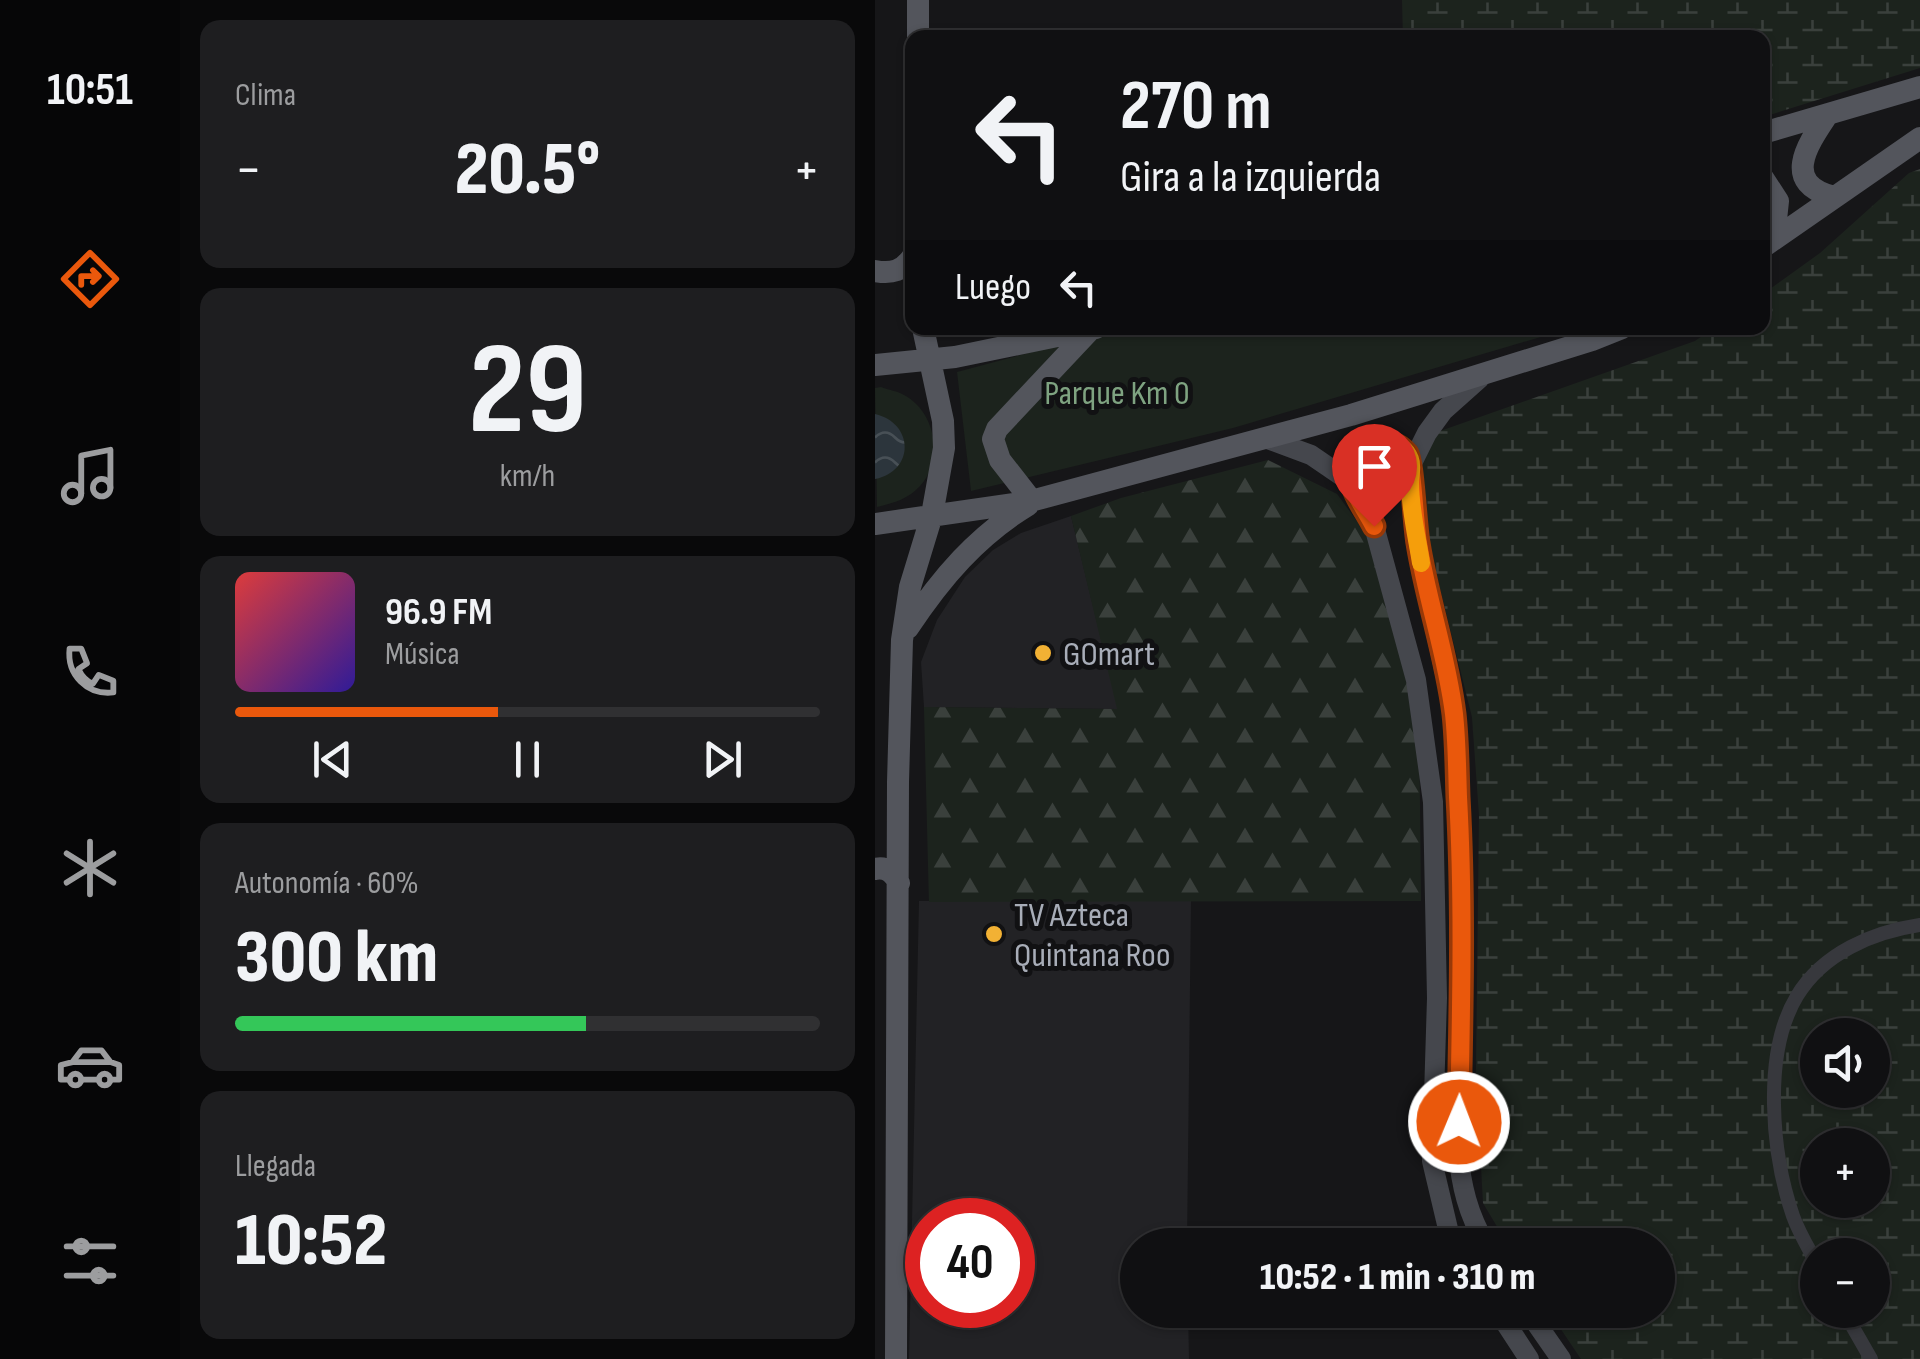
<!DOCTYPE html>
<html lang="es">
<head>
<meta charset="utf-8">
<style>
	body { margin:0; font-family:"Sofia Sans Condensed",sans-serif; background:#1e1e20; color:#f1f3f6; height:100vh; display:flex; flex-direction:column; font-size:38px; white-space:nowrap }
	* { box-sizing:border-box; margin:0 }
	p { font-size:32px; color:#9c9d9f }
	.icon { flex:none; width:55px; height:55px; fill:none; stroke:currentColor; stroke-width:2; stroke-linecap:round; stroke-linejoin:round }
	.map { position:relative; flex:1; overflow:hidden }
	.side { display:flex; flex-direction:column; gap:20px; padding:20px; background:#09090a; width:695px }
	.side>* { flex:none }
	.guide { position:absolute; left:30px; top:30px; width:865px; height:305px; border-radius:20px; box-shadow:0 2px 8px #0004,0 0 0 2px #303032; background:#101012; color:#f1f3f6; overflow:hidden }
	.fabs { position:absolute; left:925px; top:1018px; display:grid; gap:20px }
	.fabs a { display:grid; place-items:center; width:90px; height:90px; border-radius:50%; background:#101012; box-shadow:0 2px 8px #0004,0 0 0 2px #303032; font-size:50px }
	.speed { position:absolute; left:30px; top:1198px; display:flex; gap:20px; font-size:50px; font-weight:700; text-align:center }
	.speed>* { display:grid; place-content:center; width:130px; height:130px; border-radius:50%; background:#101012; box-shadow:0 2px 8px #0004,0 0 0 2px #303032; line-height:1 }
	.speed .limit { border:15px solid #d22; background:#fff; color:#111 }
	.pin { position:absolute; display:grid; place-items:center; width:85px; height:85px; color:#fff; margin:-102px -42px; border-radius:50% 50% 50% 0; rotate:-45deg; box-shadow:0 0 10px #0007 }
	.pin .icon { rotate:45deg }
	.me { position:absolute; width:110px; margin:-55px; rotate:1deg; stroke-linejoin:round; filter:drop-shadow(0 0 8px #0008) }
	.turn { display:flex; align-items:center; gap:35px; height:210px; padding:0 50px; font-size:45px }
	.turn .icon { width:130px; height:130px; stroke-width:2.5 }
	.turn b { display:block; font-size:70px; line-height:85px }
	.then { display:flex; align-items:center; height:95px; padding:0 50px; background:#0003; gap:20px; font-size:38px }
	.big { font-size:75px; font-weight:800; line-height:1.1 }
	.side .tile { flex:1; display:flex; flex-direction:column; justify-content:center; gap:15px; min-width:0; padding:0 35px; border-radius:20px; background:#1e1e20 }
	.side .dial { align-items:center; gap:0 }
	.dial b { font-size:130px; line-height:1 }
	.song { display:flex; align-items:center; gap:30px }
	.cover { width:120px; height:120px; border-radius:15px; background:linear-gradient(135deg,hsl(0 70% 55%),hsl(250 70% 35%)) }
	.played { height:10px; border-radius:5px; background:linear-gradient(90deg,#ea580c 45%,#303032 45%) }
	.keys { display:flex; justify-content:space-around; direction:ltr }
	.heat { display:flex; justify-content:space-between; align-items:center; font-size:55px; direction:ltr }
	.charge { height:15px; border-radius:8px; background:linear-gradient(90deg,#34c759 60%,#303032 0) }
	.trip { position:absolute; left:245px; top:1228px; width:555px; height:100px; border-radius:50px; background:#101012; box-shadow:0 2px 8px #0004,0 0 0 2px #303032; font-weight:800; line-height:100px; text-align:center }
	main { display:flex; flex:1; min-height:0 }
	.tab-bar { display:flex; flex-direction:column; width:180px; justify-content:space-around; align-items:center; background:#060607; color:#9c9d9f }
	.tab-bar .icon { width:70px; height:70px }
	.tab-bar .on { color:#ea580c }
	.tab-bar b { font-size:45px; color:#f1f3f6 }
	.map>svg:first-child { display:block }
</style>
</head>
<body>
<main>
<nav class="tab-bar">
<b>10:51</b>
<svg class="icon on" aria-label="directions" viewBox="0 0 24 24"><path d="M12 3l9 9-9 9-9-9zM9 14v-3h6M13 9l2 2-2 2"/></svg>
<svg class="icon" aria-label="music" viewBox="0 0 24 24"><path d="M9 18V5l10-2v13"/><circle cx="6" cy="18" r="3"/><circle cx="16" cy="16" r="3"/></svg>
<svg class="icon" aria-label="phone" viewBox="0 0 24 24"><path d="M5 4h4l2 5-3 2q2 4 5 5l2-3 5 2v4C11 20 4 13 5 4z"/></svg>
<svg class="icon" aria-label="climate" viewBox="0 0 24 24"><path d="M12 3v18M4 7l16 10M4 17L20 7"/></svg>
<svg class="icon" aria-label="car" viewBox="0 0 24 24"><path d="M5 17H2v-5l4-1 3-4h7l3 4 3 1v5h-3M9 17h6M6 11h13"/><circle cx="7" cy="17" r="2"/><circle cx="17" cy="17" r="2"/></svg>
<svg class="icon" aria-label="filters" viewBox="0 0 24 24"><path d="M4 7h16M4 17h16"/><circle cx="9" cy="7" r="2"/><circle cx="15" cy="17" r="2"/></svg>
</nav>
<section class="side">
<div class="tile"><p>Clima</p>
<div class="heat"><a>−</a><b class="big">20.5°</b><a>+</a></div>
</div>
<div class="tile dial"><b>29</b><p>km/h</p></div>
<div class="tile">
<div class="song"><i class="cover"></i><div><b>96.9 FM</b><p>Música</p></div></div>
<div class="played"></div>
<div class="keys"><svg class="icon" aria-label="previous" viewBox="0 0 24 24"><path d="M18 5L8 12l10 7zM5 5v14"/></svg><svg class="icon" aria-label="pause" viewBox="0 0 24 24"><path d="M8 5v14M16 5v14"/></svg><svg class="icon" aria-label="next" viewBox="0 0 24 24"><path d="M6 5l10 7-10 7zM19 5v14"/></svg></div>
</div>
<div class="tile"><p>Autonomía · 60%</p><b class="big">300 km</b><div class="charge"></div></div>
<div class="tile"><p>Llegada</p><b class="big">10:52</b></div>
</section>
<div class="map">
<svg width="1045" height="1359" viewBox="0 0 1045 1359">
	<defs>
		<pattern id="forest-firs" width="22" height="20" patternUnits="userSpaceOnUse" patternTransform="scale(2.5)"><rect width="22" height="20" fill="#1c231d"/><path d="M5 1l3.5 6h-7zM16 11l3.5 6h-7z" fill="#3a403c"/></pattern>
		<pattern id="wetland-marsh" width="20" height="14" patternUnits="userSpaceOnUse" patternTransform="scale(2.5)"><rect width="20" height="14" fill="#1c231d"/><path d="M1 5h8M5 5V1M11 12h8M15 12V8" fill="none" stroke="#3a403c"/></pattern>
		<pattern id="water-waves" width="16" height="10" patternUnits="userSpaceOnUse" patternTransform="scale(2.5)"><rect width="16" height="10" fill="#2c353c"/><path d="M0 5q4-4 8 0t8 0" fill="none" stroke="#485056"/></pattern>
	</defs>
	<rect width="100%" height="100%" fill="#161618"/>
	<path fill="#222225" fill-rule="evenodd" d="M 196,516 L 243,709 L 49,707 L 46,662 L 62,620 L 90,577 L 118,550 L 146,533 Z
		M 44,901 L 316,901 L 312,1245 L 262,1245 L 262,1310 L 313,1310 L 314,1359 L 34,1359 ZM 52,1220 L 138,1220 L 138,1305 L 52,1305 Z"/>
	<path fill="#1c231d" d="M 248,328 L 696,328 L 358,428 L 96,491 L 82,372 Z
		M 6,387 C 13,390 23,391 29,395 C 61,412 69,460 45,486 C 33,499 19,503 2,507 L 0,388 Z"/>
	<path fill="url(#forest-firs)" d="M 393,460 L 462,494 L 492,535 L 544,715 L 546,901 L 54,902 L 49,707 L 242,709 L 196,516 L 246,498 Z"/>
	<path fill="url(#wetland-marsh)" fill-rule="evenodd" d="M 527,0 L 1045,0 L 1045,68 L 888,117 L 888,38 L 528,37 Z
		M 1045,169 L 1045,1359 L 706,1359 L 673,1310 L 782,1310 L 782,1245 L 633,1245 L 608,1203 L 601,1072 L 604,815 L 597,717 L 538,480 L 551,436 L 820,341 L 839,328 L 888,328 L 888,294 L 945,253 L 1034,173 ZM 942,1035 L 998,1035 L 998,1090 L 942,1090 ZM 942,1145 L 998,1145 L 998,1200 L 942,1200 ZM 942,1255 L 998,1255 L 998,1310 L 942,1310 Z"/>
	<path fill="url(#water-waves)" d="M 0,414 C 39,423 40,471 0,479 Z"/>
	<g fill="none" stroke-linecap="round" stroke-linejoin="round">
		<path stroke="#37383d" stroke-width="14" d="M 942,1264 C 934,1249 924,1233 918,1216 C 897,1155 887,1054 922,996 C 948,953 998,932 1045,925
			M 968,1310 L 996,1359"/>
		<path stroke="#45474d" stroke-width="20" d="M 605,378 L 568,411 L 552,433 L 537,463 L 535,482 L 549,580 L 579,713 L 586,851 L 583,1150 C 586,1186 593,1214 611,1245
			M 390,438 L 436,455 L 477,483 L 499,526 L 541,680 L 558,802 L 562,998 L 557,1161 L 574,1233 L 581,1245
			M 477,483 C 475,441 515,426 537,463
			M 622,1310 L 654,1359
			M 652,1310 L 686,1359"/>
		<path stroke="#53555c" stroke-width="22" d="M 43,38 L 43,0
			M 953,114 C 933,144 905,183 959,197
			M 888,133 L 1045,87
			M 888,178 L 903,201 L 899,238
			M 888,247 L 1045,138
			M 0,271 C 17,274 28,271 38,256
			M 0,365 L 80,357 L 221,328
			M 157,501 L 125,460 L 118,439 L 122,429 L 216,329
			M 0,524 L 152,502 L 476,415 L 717,340 L 747,328
			M 33,628 C 66,578 102,536 153,505
			M 0,869 C 12,866 19,874 24,883
			M 21,1359 L 23,782 L 27,640 L 35,587 L 57,515 L 69,448 L 68,421 L 48,328"/>
	</g>
	<g fill="none" stroke-linecap="round" stroke-linejoin="round">
		<defs>
			<path id="route" d="M 499,526 C 491,510 474,489 476,471 C 479,443 515,432 532,454 C 537,461 540,527 543,543 C 552,600 572,656 579,714 C 582,741 582,769 583,797 C 589,905 586,1014 584,1122"/>
		</defs>
		<use href="#route" stroke="#983908" stroke-width="25"/>
		<use href="#route" stroke="#ea580c" stroke-width="18"/>
		<path stroke="#f59e0b" stroke-width="18" d="M 487,450 C 502,439 527,439 535,459 C 538,467 535,474 535,483 C 535,509 542,537 546,563"/>
	</g>
	<g fill="#f2b134" stroke="#111113" stroke-width="4">
		<circle cx="168" cy="653" r="10"/>
		<circle cx="119" cy="934" r="10"/>
	</g>
	<g text-anchor="middle" stroke-width="10" stroke-linejoin="round" paint-order="stroke">
		<g font-size="35" fill="#7fa381" stroke="#111113">
			<text x="242" y="404">Parque Km 0</text>
		</g>
		<g font-size="35" fill="#a8adb8" stroke="#111113" text-anchor="start">
			<text x="188" y="665">GOmart</text>
			<text x="139" y="926">TV Azteca<tspan x="139" dy="40">Quintana Roo</tspan></text>
		</g>
	</g>
</svg>
<div class="fabs">
<a><svg class="icon" aria-label="sound" viewBox="0 0 24 24"><path d="M4 9h4l5-4v14l-5-4H4zM17 9q2 3 0 6"/></svg></a>
<a>+</a>
<a>−</a>
</div>
<div class="speed"><div class="limit">40</div></div>
<div class="pin" style="left:499px;top:526px;background:#d93025"><svg class="icon" aria-label="arrive" viewBox="0 0 24 24"><path d="M6 21V4h12l-3 4 3 4H6"/></svg></div>
<svg class="me" style="left:584px;top:1122px" viewBox="-20 -20 40 40"><circle r="17" fill="#ea580c" stroke="#fff" stroke-width="3"/><path d="M0-11L8 9 0 5-8 9z" fill="#fff"/></svg>
<div class="trip">10:52 · 1 min · 310 m</div>
<div class="guide">
<div class="turn"><svg class="icon" aria-label="left" viewBox="0 0 24 24"><path d="M17 20v-9H6M10 6l-5 5 5 5"/></svg><div><b>270 m</b>Gira a la izquierda</div></div>
<div class="then">Luego<svg class="icon" aria-label="left" viewBox="0 0 24 24"><path d="M17 20v-9H6M10 6l-5 5 5 5"/></svg></div>
</div>
</div>
</main>
</body>
</html>
